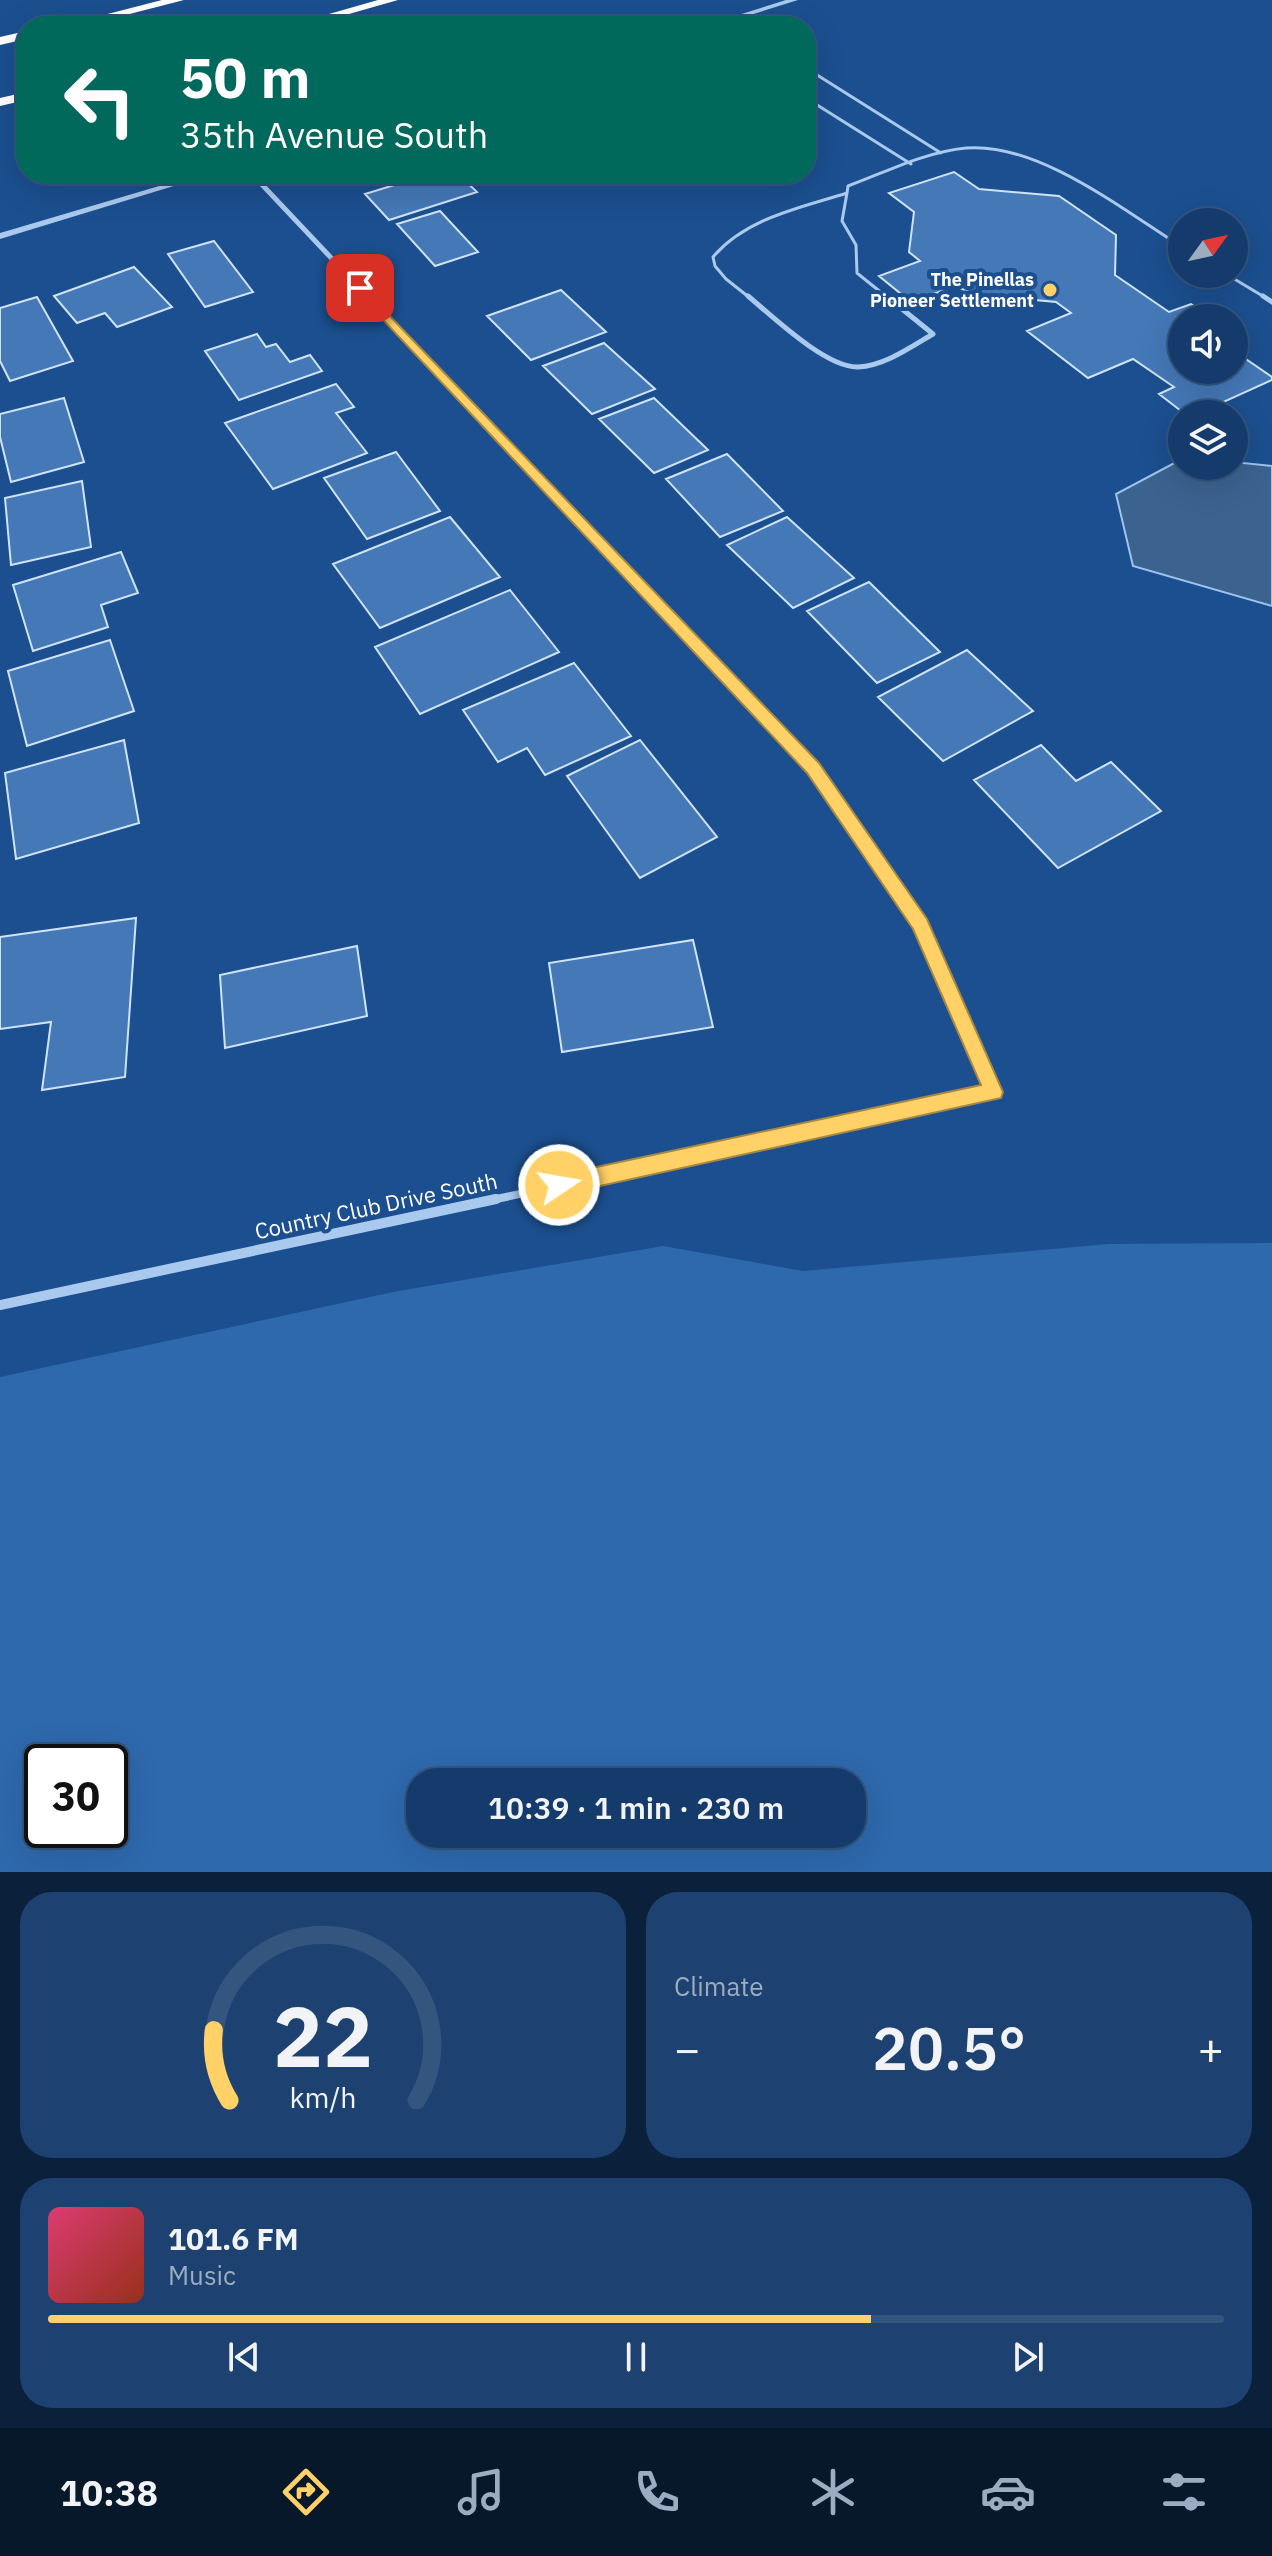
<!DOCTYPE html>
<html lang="en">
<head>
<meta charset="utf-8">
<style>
	body { margin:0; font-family:"IBM Plex Sans",sans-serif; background:#1d4271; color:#f1f3f6; height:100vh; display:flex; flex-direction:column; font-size:30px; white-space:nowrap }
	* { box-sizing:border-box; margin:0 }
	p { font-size:26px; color:#9dadc1 }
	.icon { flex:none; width:44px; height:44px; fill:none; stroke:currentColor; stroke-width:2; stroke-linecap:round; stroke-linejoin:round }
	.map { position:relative; height:1872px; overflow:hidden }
	.sheet { display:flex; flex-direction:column; gap:20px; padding:20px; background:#0b203b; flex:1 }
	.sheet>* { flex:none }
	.banner { position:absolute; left:16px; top:16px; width:800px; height:168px; border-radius:32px; box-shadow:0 8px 32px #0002,0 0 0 2px #33557e; background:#00695c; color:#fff; overflow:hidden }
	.needle { width:52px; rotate:57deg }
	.fabs { position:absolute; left:1168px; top:208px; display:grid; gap:16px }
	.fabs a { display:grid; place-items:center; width:80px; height:80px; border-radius:50%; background:#143b6b; box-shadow:0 8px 32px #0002,0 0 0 2px #33557e; font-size:40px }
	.speed { position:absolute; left:24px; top:1744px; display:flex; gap:16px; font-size:40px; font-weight:700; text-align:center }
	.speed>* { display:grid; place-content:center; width:104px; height:104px; border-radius:50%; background:#143b6b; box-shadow:0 8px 32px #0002,0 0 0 2px #33557e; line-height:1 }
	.speed .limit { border:4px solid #111; border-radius:12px; background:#fff; color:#111 }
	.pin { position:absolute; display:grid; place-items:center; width:68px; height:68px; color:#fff; margin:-34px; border-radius:16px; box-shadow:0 4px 12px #0006 }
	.me { position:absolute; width:88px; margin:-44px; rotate:78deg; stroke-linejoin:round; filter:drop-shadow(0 0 6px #0008) }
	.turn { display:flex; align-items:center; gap:28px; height:168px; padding:0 32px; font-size:36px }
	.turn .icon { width:104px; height:104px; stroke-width:2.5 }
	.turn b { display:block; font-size:56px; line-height:68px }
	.big { font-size:60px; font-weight:600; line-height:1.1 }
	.sheet .widget { flex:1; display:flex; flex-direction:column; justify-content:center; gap:12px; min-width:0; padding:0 28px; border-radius:32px; background:#1d4271 }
	.sheet .dial { align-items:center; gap:0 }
	.dial svg { height:208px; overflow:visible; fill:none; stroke:#33557e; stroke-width:7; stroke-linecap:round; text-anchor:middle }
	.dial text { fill:#f1f3f6; stroke:none }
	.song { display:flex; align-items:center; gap:24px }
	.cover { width:96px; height:96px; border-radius:12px; background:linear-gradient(135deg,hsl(340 70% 55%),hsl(10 70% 35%)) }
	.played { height:8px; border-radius:4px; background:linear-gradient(90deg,#ffd166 70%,#33557e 70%) }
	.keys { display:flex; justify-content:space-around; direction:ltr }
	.heat { display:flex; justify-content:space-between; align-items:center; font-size:44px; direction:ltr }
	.sheet .tiles { flex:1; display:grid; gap:20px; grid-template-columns:1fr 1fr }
	.widget:last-child { grid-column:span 2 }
	.trip { position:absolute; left:406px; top:1768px; width:460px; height:80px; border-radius:32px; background:#143b6b; box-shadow:0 8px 32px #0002,0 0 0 2px #33557e; font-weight:600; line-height:80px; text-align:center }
	.dock { display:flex; height:128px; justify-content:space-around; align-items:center; background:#08182b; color:#9dadc1 }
	.dock .icon { width:56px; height:56px }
	.dock .on { color:#ffd166 }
	.dock b { font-size:36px; color:#f1f3f6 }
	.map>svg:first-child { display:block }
</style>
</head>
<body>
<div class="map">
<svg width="1272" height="1872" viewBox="0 0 1272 1872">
	<rect width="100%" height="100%" fill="#1b4f8f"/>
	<path fill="#2e69ad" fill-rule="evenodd" d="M 1272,1243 L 1272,1872 L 0,1872 L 0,1377 L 393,1292 L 663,1246 L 803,1271 L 1108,1244 ZM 42,1762 L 110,1762 L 110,1830 L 42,1830 ZM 420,1782 L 852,1782 L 852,1834 L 420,1834 Z"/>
	<path fill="#3c6290" stroke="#9cc4f0" stroke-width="2" d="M 1182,459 L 1182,466 L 1234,466 L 1234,462 L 1272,466 L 1272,606 L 1133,566 L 1116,494 Z"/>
	<path fill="#4478b7" stroke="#cfe3fa" stroke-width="2" d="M 954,172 L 979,189 L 1059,196 L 1116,235 L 1115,275 L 1169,312 L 1191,304 L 1211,318 L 1182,318 L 1182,370 L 1234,370 L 1234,351 L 1272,377 L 1272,380 L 1197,414 L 1185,414 L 1159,394 L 1174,387 L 1133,359 L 1088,378 L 1027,331 L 1071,313 L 1056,302 L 972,294 L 956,286 L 911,302 L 879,276 L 920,261 L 909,252 L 914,212 L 889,193 Z
		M 430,174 L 458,174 L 477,192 L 389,220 L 365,194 Z
		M 440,211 L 478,252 L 435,266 L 397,224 Z
		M 214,241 L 253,292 L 205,307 L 168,254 Z
		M 134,267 L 172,307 L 117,327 L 105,313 L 77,323 L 54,296 Z
		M 561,290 L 606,332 L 531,360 L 487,316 Z
		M 37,297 L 73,361 L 10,381 L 0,361 L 0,308 Z
		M 257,334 L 266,347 L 276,344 L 290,362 L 310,355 L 322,371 L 239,400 L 205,351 Z
		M 604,343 L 655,389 L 592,414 L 543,366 Z
		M 336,384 L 354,407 L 336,413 L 367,453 L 273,489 L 225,423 Z
		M 64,398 L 84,462 L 11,482 L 0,437 L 0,414 Z
		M 654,398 L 708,450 L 654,473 L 599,419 Z
		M 396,452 L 440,511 L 367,539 L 324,478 Z
		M 727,454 L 783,511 L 720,537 L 666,479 Z
		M 82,481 L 91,547 L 11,565 L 5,498 Z
		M 450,517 L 500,577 L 380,628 L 333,564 Z
		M 787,517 L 854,578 L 793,608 L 727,545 Z
		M 121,552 L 138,593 L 101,605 L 108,627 L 33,651 L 13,585 Z
		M 869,582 L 940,652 L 877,683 L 807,611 Z
		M 510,590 L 559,652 L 420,714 L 375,647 Z
		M 110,640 L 134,711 L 27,746 L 8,671 Z
		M 967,650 L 1033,711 L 943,761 L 878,697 Z
		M 574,663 L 631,736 L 545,775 L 527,748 L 498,762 L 463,710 Z
		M 124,740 L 139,823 L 16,859 L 5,773 Z
		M 640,740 L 717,837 L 640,878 L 567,776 Z
		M 1041,745 L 1076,781 L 1111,762 L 1161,811 L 1058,868 L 974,780 Z
		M 136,918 L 125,1077 L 42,1090 L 51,1022 L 0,1029 L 0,937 Z
		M 693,940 L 713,1027 L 562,1052 L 549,963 Z
		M 357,946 L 367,1016 L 225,1048 L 220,975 Z"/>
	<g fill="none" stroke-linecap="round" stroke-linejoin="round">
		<path stroke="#a9c9ee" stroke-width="3" d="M 727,20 L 737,26
			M 806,68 L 941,153
			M 806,98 L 911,164
			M 847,193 L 842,221 L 856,245 L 857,273 L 888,298
			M 847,193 L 848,186 C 886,172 925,152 966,148 C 1038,142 1123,210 1182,247
			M 1226,274 L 1266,298
			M 750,298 L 726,279 L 715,266 L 713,257 C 746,218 800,208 847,193"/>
		<path stroke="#a9c9ee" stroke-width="5" d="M 748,296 C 772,316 826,368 858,367 C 884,366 911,347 933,334 L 886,296
			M 1263,296 L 1272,302"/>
		<path stroke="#a9c9ee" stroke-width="5" d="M 252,174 L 369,298"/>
		<path stroke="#a9c9ee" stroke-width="6" d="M 367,296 L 738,688"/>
		<path stroke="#a9c9ee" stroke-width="8" d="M 487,1201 L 994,1092 L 920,924 L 813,768 L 736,686"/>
		<path stroke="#a9c9ee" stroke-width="10" d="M 0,1305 L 496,1199"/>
		<path fill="#a9c9ee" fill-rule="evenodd" d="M 786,0 L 798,0 L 715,26 L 703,26 Z
			M 200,174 L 213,174 L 0,239 L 0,233 Z"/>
		<path fill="#fff" fill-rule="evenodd" d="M 162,0 L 184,0 L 83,26 L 61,26 Z
			M 378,0 L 398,0 L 307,26 L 287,26 Z
			M 26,31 L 26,39 L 0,45 L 0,37 Z
			M 26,92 L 26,100 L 0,106 L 0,98 Z"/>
	</g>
	<path fill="#ffd166" stroke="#a68842" stroke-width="2" d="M 360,285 L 819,763 L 927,919 L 1003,1092 L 1001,1098 L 559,1195 L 552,1192 L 549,1185 L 552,1178 L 559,1175 L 981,1085 L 913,929 L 807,773 L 356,291 L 354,288 Z"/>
	<circle fill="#ffd166" stroke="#1b4f8f" stroke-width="3" cx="1050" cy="290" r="8"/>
	<g text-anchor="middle" stroke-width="8" stroke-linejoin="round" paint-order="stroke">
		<g font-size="18" font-weight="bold" fill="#fff" stroke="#1b4f8f" text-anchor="end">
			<text x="1034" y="286">The Pinellas<tspan x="1034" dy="21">Pioneer Settlement</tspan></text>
		</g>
		<g font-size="22" fill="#fff" stroke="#1b4f8f">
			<text transform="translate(376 1206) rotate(-12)" y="8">Country Club Drive South</text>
		</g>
	</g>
</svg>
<div class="fabs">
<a><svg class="needle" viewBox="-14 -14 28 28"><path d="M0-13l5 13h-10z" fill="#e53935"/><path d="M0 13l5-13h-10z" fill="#9dadc1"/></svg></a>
<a><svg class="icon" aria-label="sound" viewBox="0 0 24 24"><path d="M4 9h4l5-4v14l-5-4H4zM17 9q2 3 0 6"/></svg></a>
<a><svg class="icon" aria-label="layers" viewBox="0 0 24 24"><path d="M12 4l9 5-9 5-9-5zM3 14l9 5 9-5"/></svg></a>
</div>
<div class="speed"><div class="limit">30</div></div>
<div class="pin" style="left:360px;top:288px;background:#d93025"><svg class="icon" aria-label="arrive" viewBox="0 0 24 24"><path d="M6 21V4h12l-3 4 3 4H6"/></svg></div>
<svg class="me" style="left:559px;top:1185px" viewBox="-20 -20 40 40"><circle r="17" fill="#ffd166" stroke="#fff" stroke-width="3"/><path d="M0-11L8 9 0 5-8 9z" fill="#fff"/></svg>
<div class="trip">10:39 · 1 min · 230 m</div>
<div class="banner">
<div class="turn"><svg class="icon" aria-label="left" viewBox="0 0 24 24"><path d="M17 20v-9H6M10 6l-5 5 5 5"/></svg><div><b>50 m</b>35th Avenue South</div></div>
</div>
</div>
<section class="sheet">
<div class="tiles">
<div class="widget dial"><svg viewBox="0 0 100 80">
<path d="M14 69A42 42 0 1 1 86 69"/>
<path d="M14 69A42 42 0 0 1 8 42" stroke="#ffd166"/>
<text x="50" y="56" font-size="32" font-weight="700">22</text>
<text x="50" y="72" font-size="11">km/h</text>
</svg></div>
<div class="widget"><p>Climate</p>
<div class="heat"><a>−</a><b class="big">20.5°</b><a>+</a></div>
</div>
<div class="widget">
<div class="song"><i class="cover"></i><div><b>101.6 FM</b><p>Music</p></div></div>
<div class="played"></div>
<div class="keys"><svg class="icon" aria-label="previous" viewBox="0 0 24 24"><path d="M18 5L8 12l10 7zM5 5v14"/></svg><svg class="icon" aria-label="pause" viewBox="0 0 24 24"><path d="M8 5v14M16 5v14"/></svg><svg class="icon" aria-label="next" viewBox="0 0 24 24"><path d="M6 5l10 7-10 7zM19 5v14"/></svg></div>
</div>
</div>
</section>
<nav class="dock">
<b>10:38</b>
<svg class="icon on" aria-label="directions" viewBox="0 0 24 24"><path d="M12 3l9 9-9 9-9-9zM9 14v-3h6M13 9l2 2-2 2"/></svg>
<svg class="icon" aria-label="music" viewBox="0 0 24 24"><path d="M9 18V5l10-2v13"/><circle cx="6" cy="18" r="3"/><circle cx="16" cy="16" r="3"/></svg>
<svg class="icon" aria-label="phone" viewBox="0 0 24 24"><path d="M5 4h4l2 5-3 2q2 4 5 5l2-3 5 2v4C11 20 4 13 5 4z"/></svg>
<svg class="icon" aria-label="climate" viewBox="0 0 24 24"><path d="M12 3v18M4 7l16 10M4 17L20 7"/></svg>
<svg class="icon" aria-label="car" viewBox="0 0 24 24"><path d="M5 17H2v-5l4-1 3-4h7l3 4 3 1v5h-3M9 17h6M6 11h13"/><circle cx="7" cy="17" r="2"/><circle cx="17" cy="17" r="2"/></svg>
<svg class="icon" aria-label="filters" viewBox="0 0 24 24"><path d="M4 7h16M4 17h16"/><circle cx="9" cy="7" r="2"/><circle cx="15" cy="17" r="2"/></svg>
</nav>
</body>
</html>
